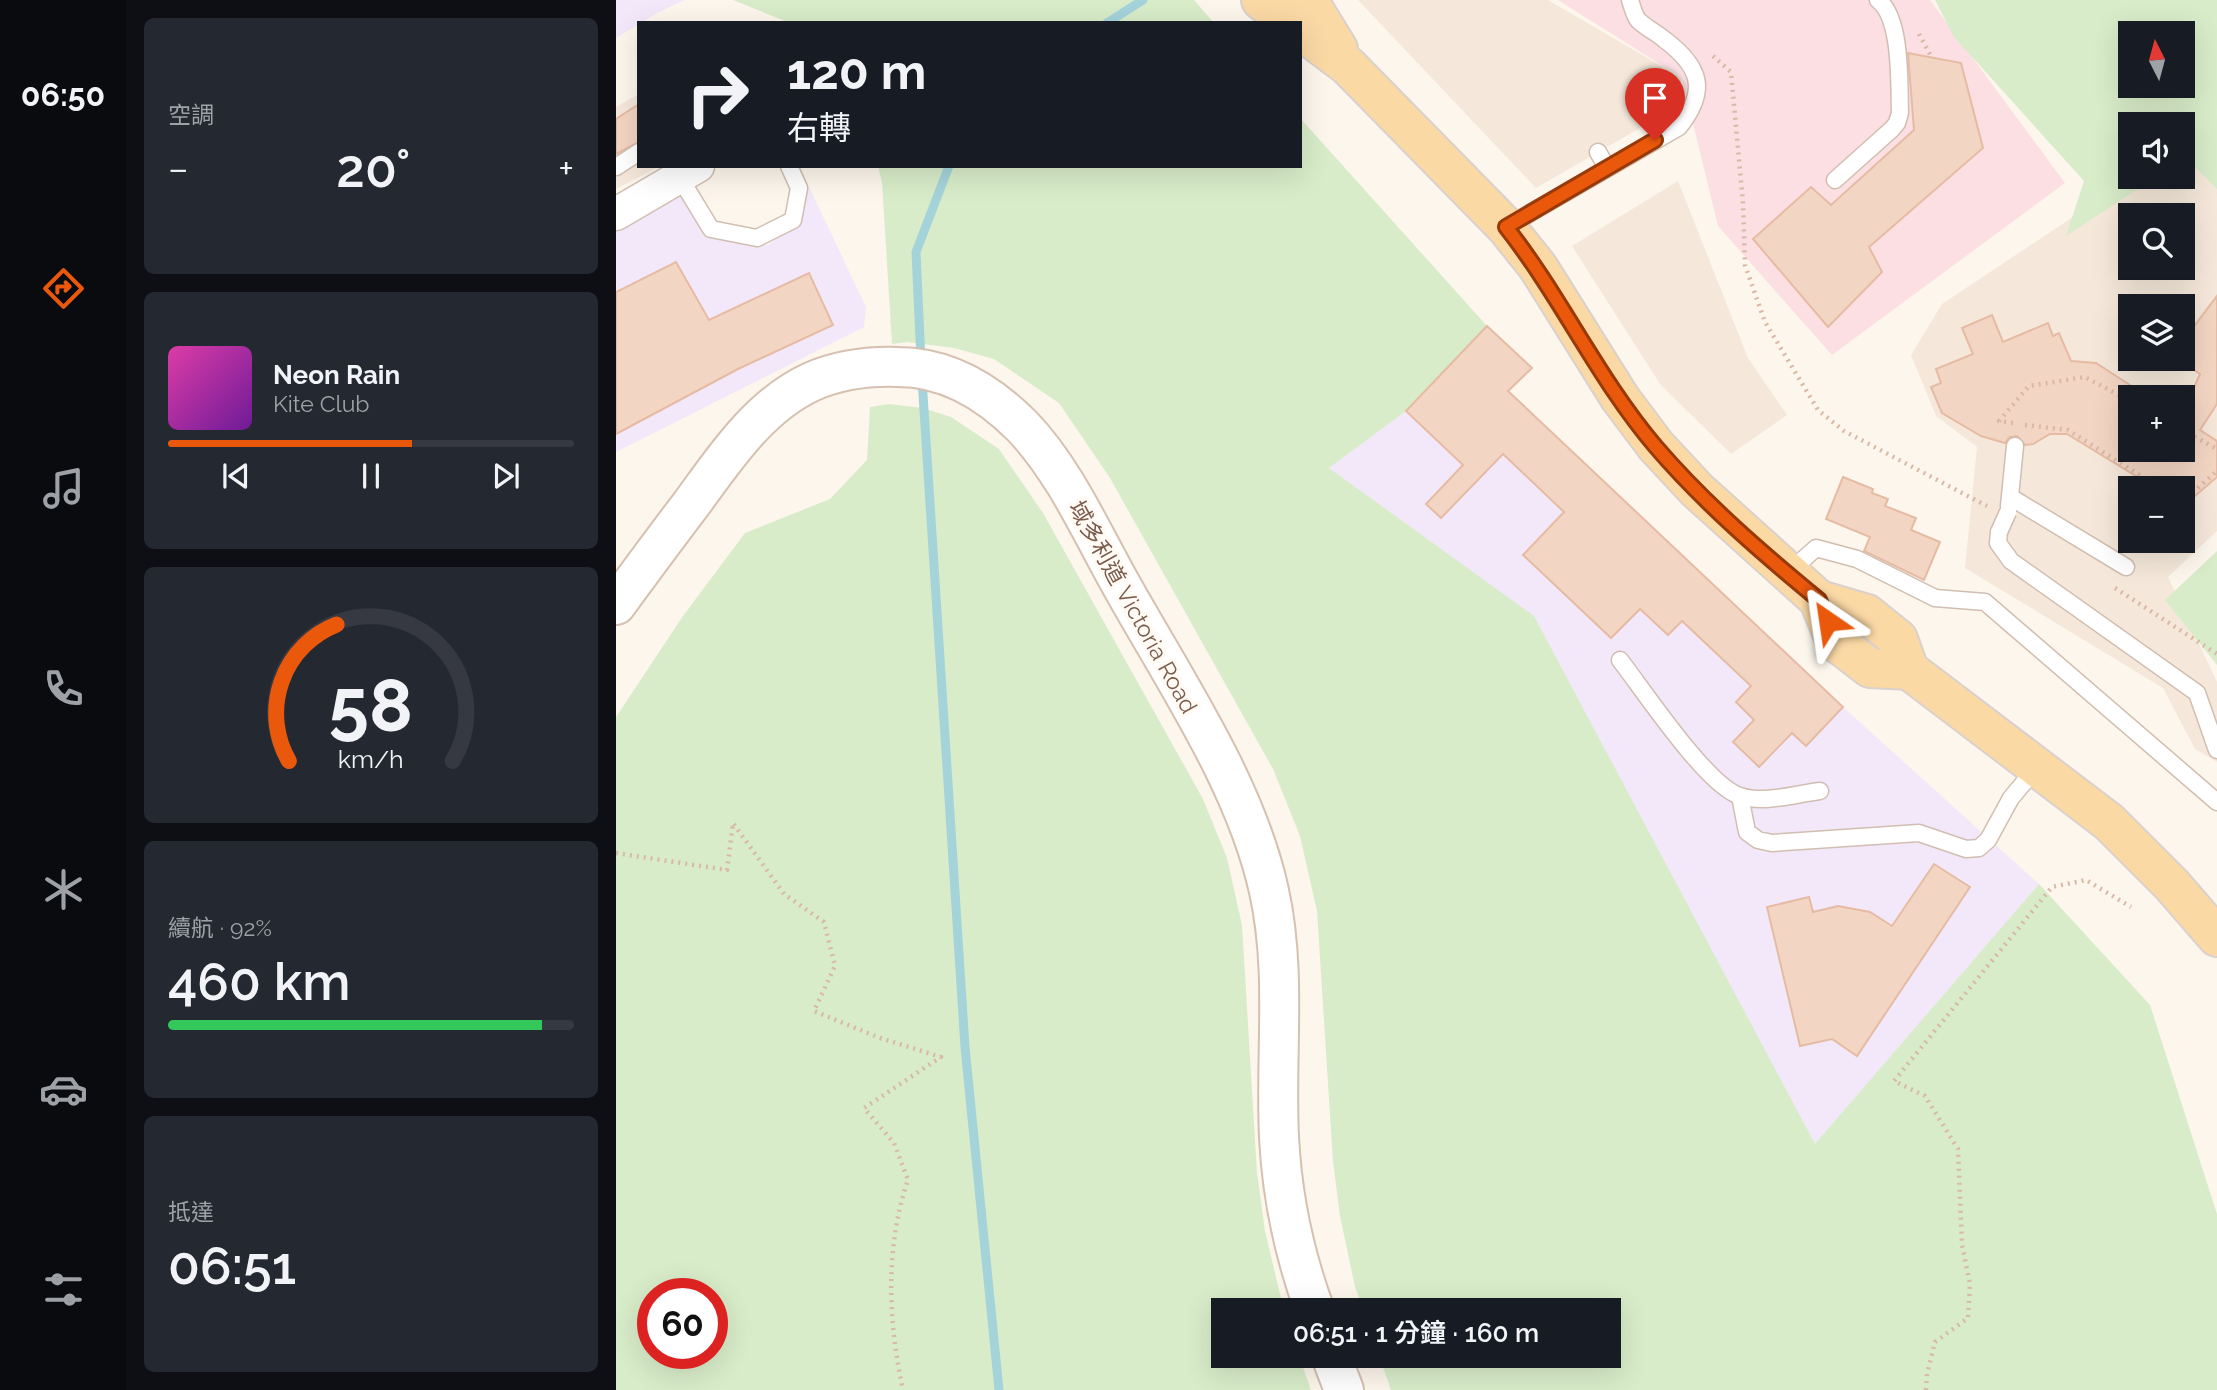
<!DOCTYPE html>
<html lang="zh-TW">
<head>
<meta charset="utf-8">
<style>
	body { margin:0; font-family:Raleway,"Noto Sans TC",sans-serif; background:#242831; color:#f1f3f6; height:100vh; display:flex; flex-direction:column; font-size:26px; white-space:nowrap }
	* { box-sizing:border-box; margin:0 }
	p { font-size:23px; color:#9ea1a6 }
	.icon { flex:none; width:38px; height:38px; fill:none; stroke:currentColor; stroke-width:2; stroke-linecap:round; stroke-linejoin:round }
	.map { position:relative; flex:1; overflow:hidden }
	.panel { display:flex; flex-direction:column; gap:18px; padding:18px; background:#0d0f14; width:490px }
	.panel>* { flex:none }
	.banner { position:absolute; left:21px; top:21px; width:665px; height:147px; border-radius:0px; box-shadow:0 7px 28px #0002; background:#171b24; color:#f1f3f6; overflow:hidden }
	.needle { width:46px; rotate:354deg }
	.tools { position:absolute; left:1502px; top:21px; display:grid; gap:14px }
	.tools a { display:grid; place-items:center; width:77px; height:77px; border-radius:0px; background:#171b24; box-shadow:0 7px 28px #0002; font-size:35px }
	.speed { position:absolute; left:21px; top:1278px; display:flex; gap:14px; font-size:35px; font-weight:700; text-align:center }
	.speed>* { display:grid; place-content:center; width:91px; height:91px; border-radius:50%; background:#171b24; box-shadow:0 7px 28px #0002; line-height:1 }
	.speed .limit { border:10px solid #d22; background:#fff; color:#111 }
	.pin { position:absolute; display:grid; place-items:center; width:60px; height:60px; color:#fff; margin:-72px -30px; border-radius:50% 50% 50% 0; rotate:-45deg; box-shadow:0 0 7px #0007 }
	.pin .icon { rotate:45deg }
	.me { position:absolute; width:77px; margin:-38px; rotate:328deg; stroke-linejoin:round; filter:drop-shadow(0 0 5px #0008) }
	.turn { display:flex; align-items:center; gap:24px; height:147px; padding:0 35px; font-size:32px }
	.turn .icon { width:91px; height:91px; stroke-width:2.5 }
	.turn b { display:block; font-size:49px; line-height:60px }
	.big { font-size:52px; font-weight:600; line-height:1.1 }
	.panel .widget { flex:1; display:flex; flex-direction:column; justify-content:center; gap:10px; min-width:0; padding:0 24px; border-radius:10px; background:#242831 }
	.panel .dial { align-items:center; gap:0 }
	.dial svg { height:182px; overflow:visible; fill:none; stroke:#363941; stroke-width:7; stroke-linecap:round; text-anchor:middle }
	.dial text { fill:#f1f3f6; stroke:none }
	.song { display:flex; align-items:center; gap:21px }
	.cover { width:84px; height:84px; border-radius:10px; background:linear-gradient(135deg,hsl(320 70% 55%),hsl(280 70% 35%)) }
	.played { height:7px; border-radius:4px; background:linear-gradient(90deg,#ea580c 60%,#363941 60%) }
	.keys { display:flex; justify-content:space-around; direction:ltr }
	.heat { display:flex; justify-content:space-between; align-items:center; font-size:38px; direction:ltr }
	.charge { height:10px; border-radius:5px; background:linear-gradient(90deg,#34c759 92%,#363941 0) }
	.trip { position:absolute; left:595px; top:1298px; width:410px; height:70px; border-radius:0px; background:#171b24; box-shadow:0 7px 28px #0002; font-weight:600; line-height:70px; text-align:center }
	main { display:flex; flex:1; min-height:0 }
	.tabs { display:flex; flex-direction:column; width:126px; justify-content:space-around; align-items:center; background:#090b0e; color:#9ea1a6 }
	.tabs .icon { width:49px; height:49px }
	.tabs .current { color:#ea580c }
	.tabs b { font-size:32px; color:#f1f3f6 }
	.map>svg:first-child { display:block }
</style>
</head>
<body>
<main>
<nav class="tabs">
<b>06:50</b>
<svg class="icon current" aria-label="directions" viewBox="0 0 24 24"><path d="M12 3l9 9-9 9-9-9zM9 14v-3h6M13 9l2 2-2 2"/></svg>
<svg class="icon" aria-label="music" viewBox="0 0 24 24"><path d="M9 18V5l10-2v13"/><circle cx="6" cy="18" r="3"/><circle cx="16" cy="16" r="3"/></svg>
<svg class="icon" aria-label="phone" viewBox="0 0 24 24"><path d="M5 4h4l2 5-3 2q2 4 5 5l2-3 5 2v4C11 20 4 13 5 4z"/></svg>
<svg class="icon" aria-label="climate" viewBox="0 0 24 24"><path d="M12 3v18M4 7l16 10M4 17L20 7"/></svg>
<svg class="icon" aria-label="car" viewBox="0 0 24 24"><path d="M5 17H2v-5l4-1 3-4h7l3 4 3 1v5h-3M9 17h6M6 11h13"/><circle cx="7" cy="17" r="2"/><circle cx="17" cy="17" r="2"/></svg>
<svg class="icon" aria-label="filters" viewBox="0 0 24 24"><path d="M4 7h16M4 17h16"/><circle cx="9" cy="7" r="2"/><circle cx="15" cy="17" r="2"/></svg>
</nav>
<section class="panel">
<div class="widget"><p>空調</p>
<div class="heat"><a>−</a><b class="big">20°</b><a>+</a></div>
</div>
<div class="widget">
<div class="song"><i class="cover"></i><div><b>Neon Rain</b><p>Kite Club</p></div></div>
<div class="played"></div>
<div class="keys"><svg class="icon" aria-label="previous" viewBox="0 0 24 24"><path d="M18 5L8 12l10 7zM5 5v14"/></svg><svg class="icon" aria-label="pause" viewBox="0 0 24 24"><path d="M8 5v14M16 5v14"/></svg><svg class="icon" aria-label="next" viewBox="0 0 24 24"><path d="M6 5l10 7-10 7zM19 5v14"/></svg></div>
</div>
<div class="widget dial"><svg viewBox="0 0 100 80">
<path d="M14 69A42 42 0 1 1 86 69"/>
<path d="M14 69A42 42 0 0 1 35 9" stroke="#ea580c"/>
<text x="50" y="56" font-size="32" font-weight="700">58</text>
<text x="50" y="72" font-size="11">km/h</text>
</svg></div>
<div class="widget"><p>續航 · 92%</p><b class="big">460 km</b><div class="charge"></div></div>
<div class="widget"><p>抵達</p><b class="big">06:51</b></div>
</section>
<div class="map">
<svg width="1601" height="1390" viewBox="0 0 1601 1390">
	<rect width="100%" height="100%" fill="#fdf6ec"/>
	<path fill="#f5e8da" fill-rule="evenodd" d="M 742,0 L 932,0 L 1066,78 L 1062,96 L 1043,117 L 920,188 Z
		M 23,94 L 23,166 L 44,166 L 0,189 L 0,107 Z
		M 1566,154 L 1601,183 L 1601,531 L 1552,577 L 1601,682 L 1601,762 L 1579,749 L 1547,688 L 1349,568 L 1361,447 L 1320,416 L 1295,355 L 1326,304 L 1517,177 L 1566,177 ZM 1514,215 L 1566,215 L 1566,268 L 1514,268 ZM 1514,306 L 1566,306 L 1566,359 L 1514,359 ZM 1514,397 L 1566,397 L 1566,450 L 1514,450 ZM 1514,488 L 1566,488 L 1566,541 L 1514,541 Z
		M 1062,181 L 1132,358 L 1171,415 L 1115,454 L 1044,384 L 956,246 Z"/>
	<path fill="#f3e8fa" d="M 0,0 L 69,0 L 43,12 L 0,38 Z
		M 193,187 L 250,307 L 248,327 L 0,452 L 0,223 L 66,188 L 95,235 L 152,245 L 183,221 Z
		M 871,326 L 916,368 L 893,392 L 1227,707 L 1423,884 L 1199,1145 L 918,617 L 713,468 L 790,411 Z"/>
	<path fill="#fbdfe3" d="M 942,0 L 1314,0 L 1449,183 L 1216,355 L 1102,226 L 1066,78 Z"/>
	<path fill="#d8ecc9" fill-rule="evenodd" d="M 117,0 L 578,0 L 598,23 L 174,23 Z
		M 1319,0 L 1601,0 L 1601,189 L 1569,157 L 1566,159 L 1566,124 L 1514,124 L 1514,177 L 1540,177 L 1450,236 L 1468,181 L 1338,37 ZM 1514,33 L 1566,33 L 1566,86 L 1514,86 Z
		M 684,118 L 871,326 L 790,411 L 713,468 L 918,616 L 1199,1144 L 1423,884 L 1534,1005 L 1601,1214 L 1601,1390 L 775,1390 L 763,1356 L 992,1356 L 992,1311 L 748,1311 L 739,1287 L 724,1216 L 717,1162 L 701,911 L 684,836 L 657,769 L 494,478 L 443,403 L 378,359 L 338,348 L 291,342 L 276,344 L 266,183 L 262,166 L 684,166 Z
		M 273,404 L 307,408 L 335,417 L 383,449 L 427,513 L 587,799 L 611,858 L 626,925 L 641,1173 L 649,1231 L 668,1311 L 607,1311 L 607,1356 L 683,1356 L 695,1390 L 0,1390 L 0,717 L 67,616 L 129,533 L 214,499 L 251,460 L 254,407 ZM 37,1293 L 96,1293 L 96,1353 L 37,1353 Z
		M 1601,551 L 1601,665 L 1549,600 Z"/>
	<g fill="none" stroke-linecap="round" stroke-linejoin="round">
		<path stroke="#a5d3da" stroke-width="9" d="M 491,23 L 527,0
			M 305,361 L 300,252 L 333,166
			M 306,379 L 349,1047 L 383,1390"/>
	</g>
	<path fill="#f3d5c3" stroke="#e6bba3" stroke-width="2" d="M 1292,53 L 1345,63 L 1367,148 L 1253,247 L 1266,272 L 1212,327 L 1137,239 L 1195,187 L 1215,205 L 1298,130 Z
		M 23,104 L 23,142 L 0,154 L 0,119 Z
		M 60,262 L 93,320 L 193,273 L 217,325 L 122,369 L 0,434 L 0,292 Z
		M 1601,296 L 1601,404 L 1584,430 L 1601,441 L 1601,477 L 1566,507 L 1566,488 L 1527,488 L 1523,478 L 1451,434 L 1434,434 L 1417,444 L 1409,445 L 1401,436 L 1394,437 L 1389,443 L 1365,436 L 1326,413 L 1315,387 L 1325,383 L 1320,369 L 1357,354 L 1346,328 L 1376,315 L 1387,342 L 1432,323 L 1437,336 L 1443,333 L 1455,361 L 1480,363 L 1514,385 L 1514,450 L 1566,450 L 1566,414 L 1584,374 L 1566,362 L 1566,342 Z
		M 871,326 L 916,368 L 892,391 L 1227,707 L 1190,746 L 1176,733 L 1143,767 L 1117,742 L 1138,720 L 1120,702 L 1135,686 L 1066,621 L 1052,635 L 1024,609 L 995,638 L 907,555 L 948,512 L 887,454 L 825,518 L 810,504 L 847,465 L 790,411 Z
		M 1227,477 L 1257,489 L 1256,493 L 1272,499 L 1269,506 L 1300,518 L 1295,530 L 1324,542 L 1308,580 L 1248,551 L 1254,537 L 1210,519 Z
		M 1318,864 L 1354,887 L 1241,1056 L 1216,1039 L 1184,1046 L 1151,907 L 1193,897 L 1197,912 L 1222,906 L 1254,912 L 1276,926 Z"/>
	<g fill="none" stroke-linecap="round" stroke-linejoin="round">
		<defs>
			<path id="lane" d="M 982,152 L 991,168
				M 0,167 L 23,152
				M 64,178 L 95,229 L 141,238 L 177,220 L 183,188 L 173,166
				M 1219,180 L 1276,129 L 1281,123 L 1284,113 C 1283,84 1286,18 1262,0
				M 890,227 L 1063,127 C 1092,91 1085,67 1049,40 C 1041,33 1030,28 1022,20 C 1018,15 1016,6 1014,0
				M 1396,498 L 1510,567
				M 1393,506 L 1399,446
				M 1383,532 L 1382,543 L 1395,561 L 1581,693 L 1601,750
				M 1173,572 L 1200,548 L 1241,559 L 1319,598 L 1369,602 L 1601,802
				M 1004,660 C 1028,691 1091,786 1124,796 C 1148,804 1179,794 1204,791
				M 1124,796 L 1131,832 L 1142,840 L 1156,843 L 1303,833 L 1350,849 L 1363,848 L 1372,840 L 1395,798 L 1421,767"/>
			<path id="street" d="M 0,214 L 82,166"/>
			<path id="secondary" d="M 0,605 C 25,571 50,537 76,503 C 108,459 143,406 195,382 C 222,370 252,366 282,367 C 331,367 372,392 406,426 C 450,472 477,536 508,590 C 561,684 630,786 653,891 C 671,972 659,1055 663,1137 C 666,1197 678,1254 699,1311
				M 715,1356 L 728,1390"/>
			<path id="primary" d="M 645,0 L 675,23
				M 692,0 L 722,49
				M 684,30 L 732,66 L 890,227 L 922,267 L 1004,398 L 1040,446 L 1081,490 L 1203,600 L 1251,614 L 1282,639 L 1293,670 L 1493,822 L 1556,885 L 1601,937
				M 1203,600 L 1220,642 L 1232,651 L 1254,668 L 1293,670"/>
		</defs>
		<use href="#lane" stroke="#d1beb0" stroke-width="19"/>
		<use href="#street" stroke="#d1beb0" stroke-width="35"/>
		<use href="#secondary" stroke="#d6c0b0" stroke-width="42"/>
		<use href="#primary" stroke="#dad1cd" stroke-width="42"/>
		<path stroke="#d9b8a5" stroke-width="4.5" stroke-dasharray="2 5" stroke-linecap="butt" d="M 1303,34 L 1316,58
			M 1097,56 L 1115,72 L 1127,203 L 1129,265 L 1149,322 L 1202,410 L 1228,431 L 1371,506
			M 1397,423 L 1383,421 L 1413,386 L 1469,377 L 1514,401
			M 1409,425 L 1452,430 L 1525,476 L 1530,488
			M 1566,430 L 1601,449
			M 1566,502 L 1601,471
			M 1499,588 L 1601,654
			M 0,853 L 111,870 L 117,823 L 168,894 L 208,922 L 219,966 L 198,1011 L 264,1038 L 325,1057 L 248,1108 L 278,1143 L 292,1180 C 269,1247 272,1321 287,1390
			M 1310,1390 L 1311,1374 L 1319,1342 L 1352,1318 L 1354,1284 L 1346,1245 L 1342,1149 L 1309,1096 L 1278,1081 L 1436,887 L 1470,880 L 1515,907"/>
		<use href="#lane" stroke="#fff" stroke-width="16"/>
		<use href="#street" stroke="#fff" stroke-width="32"/>
		<use href="#secondary" stroke="#fff" stroke-width="38"/>
		<use href="#primary" stroke="#fbd9a5" stroke-width="38"/>
		<defs>
			<path id="lane-bridge" d="M 1383,532 L 1392,512"/>
		</defs>
		<use href="#lane-bridge" stroke="#d1beb0" stroke-width="19" stroke-linecap="butt"/>
		<use href="#lane-bridge" stroke="#fff" stroke-width="16"/>
	</g>
	<g fill="none" stroke-linecap="round" stroke-linejoin="round">
		<defs>
			<path id="route" d="M 1039,140 L 890,227 C 945,297 982,379 1040,447 C 1088,503 1146,553 1203,600 L 1212,621"/>
		</defs>
		<use href="#route" stroke="#983908" stroke-width="18"/>
		<use href="#route" stroke="#ea580c" stroke-width="12"/>
	</g>
	<g text-anchor="middle" stroke-width="7" stroke-linejoin="round" paint-order="stroke">
		<g font-size="23" fill="#7a5c4d" stroke="#fffaf3">
			<text transform="translate(517 607) rotate(61)" y="8">域多利道 Victoria Road</text>
		</g>
	</g>
</svg>
<div class="tools">
<a><svg class="needle" viewBox="-14 -14 28 28"><path d="M0-13l5 13h-10z" fill="#e53935"/><path d="M0 13l5-13h-10z" fill="#9ea1a6"/></svg></a>
<a><svg class="icon" aria-label="sound" viewBox="0 0 24 24"><path d="M4 9h4l5-4v14l-5-4H4zM17 9q2 3 0 6"/></svg></a>
<a><svg class="icon" aria-label="search" viewBox="0 0 24 24"><circle cx="10" cy="10" r="6"/><path d="M15 15l6 6"/></svg></a>
<a><svg class="icon" aria-label="layers" viewBox="0 0 24 24"><path d="M12 4l9 5-9 5-9-5zM3 14l9 5 9-5"/></svg></a>
<a>+</a>
<a>−</a>
</div>
<div class="speed"><div class="limit">60</div></div>
<div class="pin" style="left:1039px;top:140px;background:#d93025"><svg class="icon" aria-label="arrive" viewBox="0 0 24 24"><path d="M6 21V4h12l-3 4 3 4H6"/></svg></div>
<svg class="me" style="left:1212px;top:621px" viewBox="-20 -20 40 40"><path d="M0-17L14 15 0 8-14 15z" fill="#ea580c" stroke="#fff" stroke-width="4"/></svg>
<div class="trip">06:51 · 1 分鐘 · 160 m</div>
<div class="banner">
<div class="turn"><svg class="icon" aria-label="right" viewBox="0 0 24 24"><path d="M7 20v-9h11M14 6l5 5-5 5"/></svg><div><b>120 m</b>右轉</div></div>
</div>
</div>
</main>
</body>
</html>
